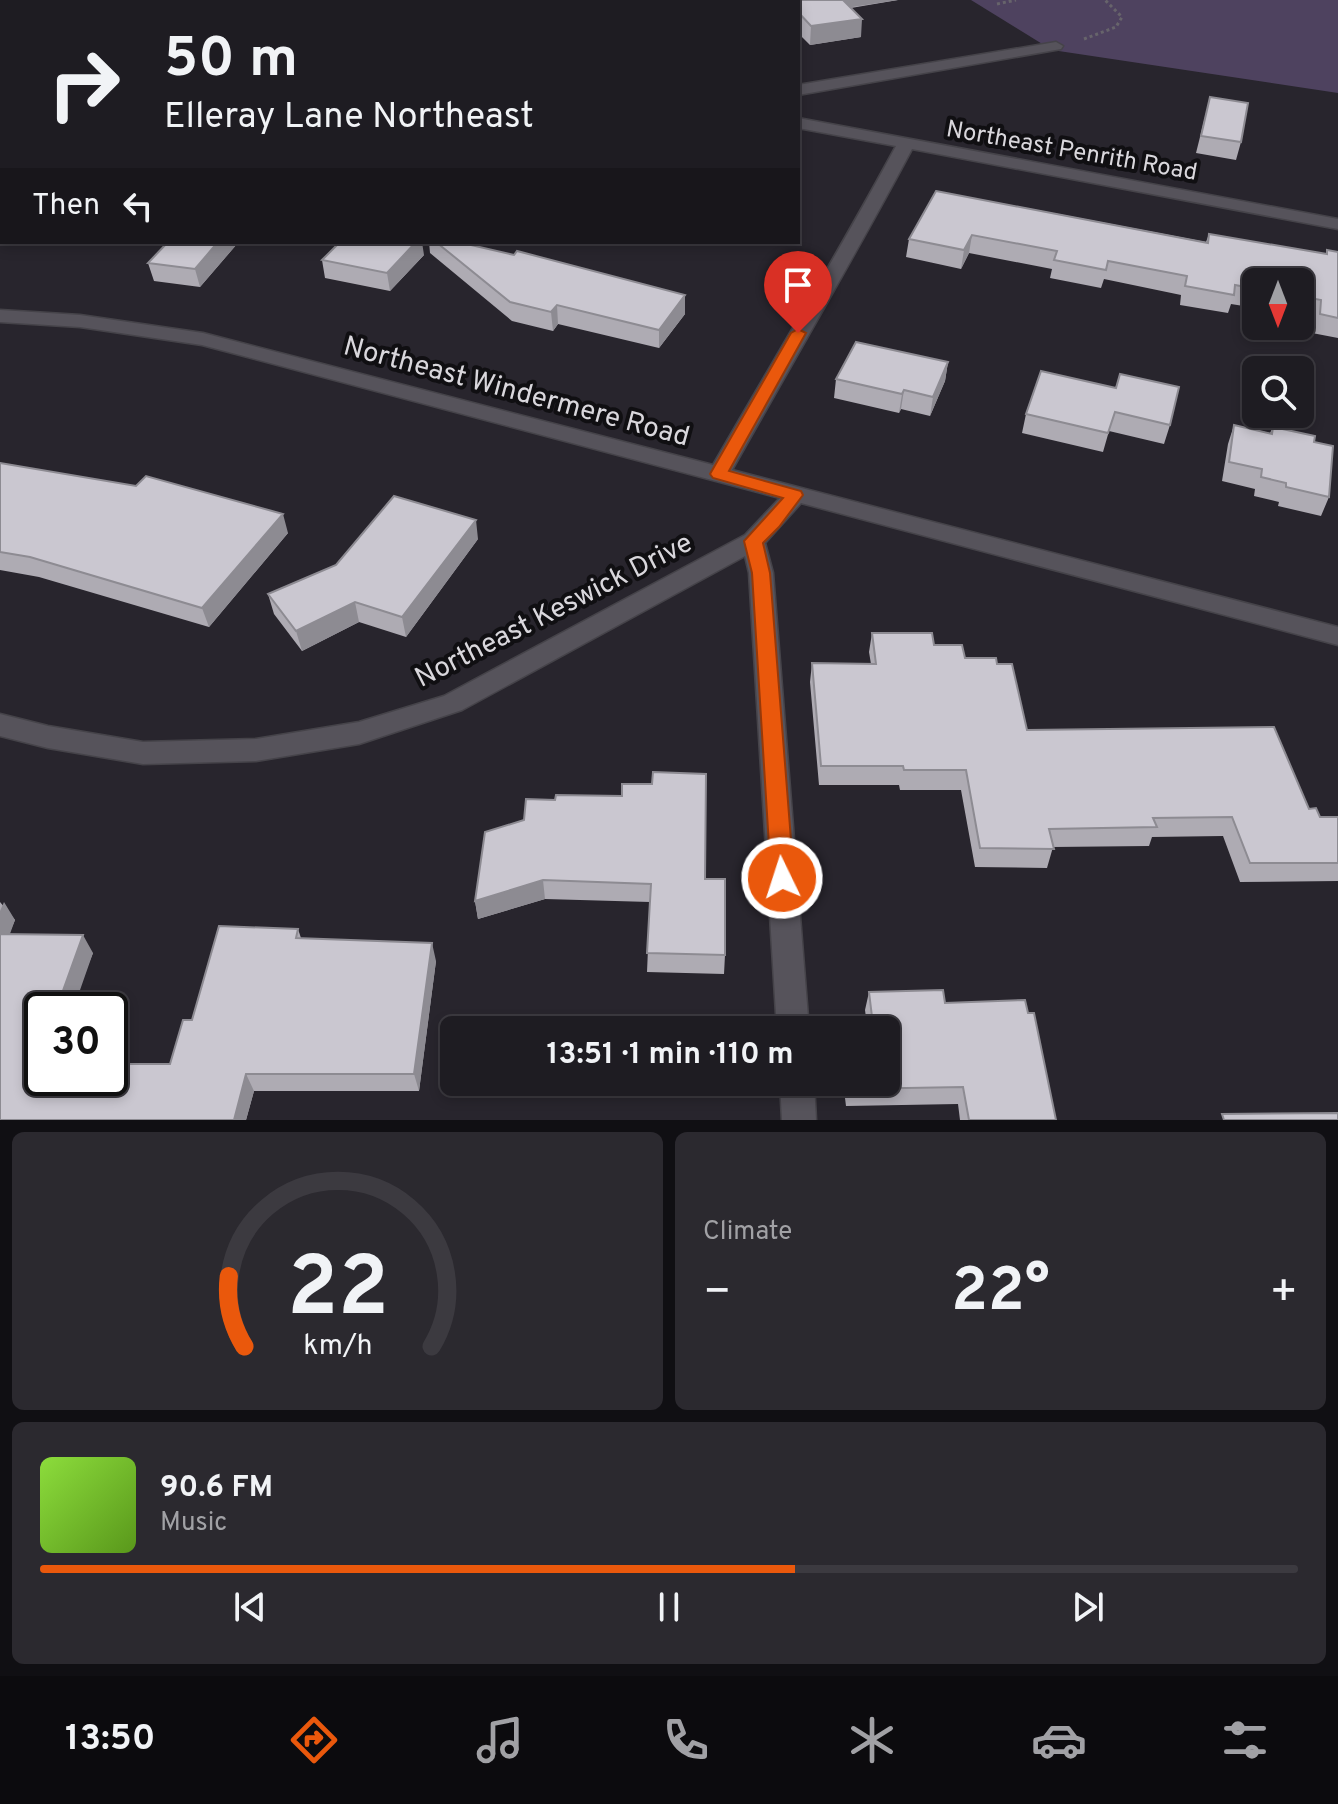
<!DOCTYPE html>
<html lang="en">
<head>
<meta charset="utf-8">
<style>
	body { margin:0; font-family:Overpass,sans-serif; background:#2b292f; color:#f1f3f6; height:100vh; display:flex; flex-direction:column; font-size:30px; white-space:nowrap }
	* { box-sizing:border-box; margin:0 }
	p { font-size:26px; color:#a1a1a5 }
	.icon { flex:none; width:44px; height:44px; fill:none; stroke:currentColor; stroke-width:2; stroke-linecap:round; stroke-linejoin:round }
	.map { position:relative; height:1120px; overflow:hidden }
	.sheet { display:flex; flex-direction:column; gap:12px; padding:12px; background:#100f13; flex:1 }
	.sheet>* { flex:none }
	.hud { position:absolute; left:0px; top:0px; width:800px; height:244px; box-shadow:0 4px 12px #0003,0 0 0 2px #3c3a40; background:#1e1c22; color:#f1f3f6; overflow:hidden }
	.needle { width:52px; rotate:180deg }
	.buttons { position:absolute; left:1242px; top:268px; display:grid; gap:16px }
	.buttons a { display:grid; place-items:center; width:72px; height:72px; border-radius:12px; background:#1e1c22; box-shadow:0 4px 12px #0003,0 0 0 2px #3c3a40; font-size:40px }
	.speed { position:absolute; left:24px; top:992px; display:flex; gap:16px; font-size:40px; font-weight:700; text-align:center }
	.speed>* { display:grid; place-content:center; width:104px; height:104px; border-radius:50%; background:#1e1c22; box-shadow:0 4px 12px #0003,0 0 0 2px #3c3a40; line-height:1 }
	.speed .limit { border:4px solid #111; border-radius:12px; background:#fff; color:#111 }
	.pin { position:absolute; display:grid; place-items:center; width:68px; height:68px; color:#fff; margin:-82px -34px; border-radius:50% 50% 50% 0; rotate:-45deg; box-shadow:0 0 8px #0007 }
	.pin .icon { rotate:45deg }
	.me { position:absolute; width:88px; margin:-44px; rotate:356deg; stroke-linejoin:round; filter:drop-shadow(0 0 6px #0008) }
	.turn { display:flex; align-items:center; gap:28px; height:168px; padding:0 32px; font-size:36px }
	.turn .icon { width:104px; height:104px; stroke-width:2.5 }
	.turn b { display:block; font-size:56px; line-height:68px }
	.then { display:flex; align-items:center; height:76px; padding:0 32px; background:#0003; gap:16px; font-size:30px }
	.big { font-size:60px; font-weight:700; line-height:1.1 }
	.sheet .widget { flex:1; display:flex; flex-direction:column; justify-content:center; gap:12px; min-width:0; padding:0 28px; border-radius:12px; background:#2b292f }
	.sheet .dial { align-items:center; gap:0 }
	.dial svg { height:208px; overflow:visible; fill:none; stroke:#3c3a40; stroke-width:7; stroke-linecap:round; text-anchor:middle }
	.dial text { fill:#f1f3f6; stroke:none }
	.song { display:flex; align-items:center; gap:24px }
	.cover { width:96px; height:96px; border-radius:12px; background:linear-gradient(135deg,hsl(90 70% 55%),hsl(90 70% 35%)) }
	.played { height:8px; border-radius:4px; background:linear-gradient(90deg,#ea580c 60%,#3c3a40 60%) }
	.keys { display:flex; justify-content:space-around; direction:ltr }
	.heat { display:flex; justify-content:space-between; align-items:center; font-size:44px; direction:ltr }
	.sheet .tiles { flex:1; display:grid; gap:12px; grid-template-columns:1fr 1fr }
	.widget:last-child { grid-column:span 2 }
	.trip { position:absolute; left:440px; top:1016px; width:460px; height:80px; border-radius:12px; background:#1e1c22; box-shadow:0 4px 12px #0003,0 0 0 2px #3c3a40; font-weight:700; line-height:80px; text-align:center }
	.dock { display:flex; height:128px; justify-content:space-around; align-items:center; background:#0c0b0e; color:#a1a1a5 }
	.dock .icon { width:56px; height:56px }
	.dock .on { color:#ea580c }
	.dock b { font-size:36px; color:#f1f3f6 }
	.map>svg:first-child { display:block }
</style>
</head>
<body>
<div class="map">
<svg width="1338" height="1120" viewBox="0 0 1338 1120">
	<rect width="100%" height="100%" fill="#28252d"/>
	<path fill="#4e425f" d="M 971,0 L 1338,0 L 1338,93 L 1052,50 Z"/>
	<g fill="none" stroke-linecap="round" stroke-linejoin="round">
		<defs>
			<path id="minor" d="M 1056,42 L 1063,46 L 1061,49 L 798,95 L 798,85 Z
				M 798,118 L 1338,219 L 1338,229 L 912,149 C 854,258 792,363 732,470 L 1338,627 L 1338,645 L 801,503 L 765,543 L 773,573 L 809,1030 L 777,1030 L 749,573 L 745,556 L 462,710 L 359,744 L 256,761 L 143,764 L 48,748 L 0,736 L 0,714 L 48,726 L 143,742 L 256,739 L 359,722 L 444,696 L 745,535 L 780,498 L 202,345 L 80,327 L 0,322 L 0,310 L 80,315 L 203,333 L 713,465 C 774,359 838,254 896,146 L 798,128 Z
				M 0,226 L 2,226 L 2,236 L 0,236 Z
				M 780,1082 L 814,1082 L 816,1120 L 782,1120 Z"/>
		</defs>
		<use href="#minor" stroke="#454349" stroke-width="3"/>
		<path stroke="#67646b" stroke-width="3" stroke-dasharray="3 3" stroke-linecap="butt" d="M 997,4 L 1016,0
			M 1084,39 L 1116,27 L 1122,17 L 1105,0"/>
		<use href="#minor" fill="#56535b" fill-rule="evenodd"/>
	</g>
	<path fill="#aeabb3" d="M 706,0 L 898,0 L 851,8 L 861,37 L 810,45 L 798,33 L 798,2 L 707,2 Z
		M 1210,97 L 1241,142 L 1236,160 L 1196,153 Z
		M 936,191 L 1206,242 L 1209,234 L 1326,254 L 1327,250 L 1338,252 L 1338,338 L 1312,333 L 1314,319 L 1300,316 L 1300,282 L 1256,282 L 1256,308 L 1231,304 L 1228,313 L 1180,305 L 1181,295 L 1104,279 L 1101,288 L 1050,278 L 1052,269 L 969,253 L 961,269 L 906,257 L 909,239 Z
		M 168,242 L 236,242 L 237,244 L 200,287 L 154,281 L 148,263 Z
		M 429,242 L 458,242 L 685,314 L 659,348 L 558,324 L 553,331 L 512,321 L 430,253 Z
		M 424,255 L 390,291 L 325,278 L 322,260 Z
		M 948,362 L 945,381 L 930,416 L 901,409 L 899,413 L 834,398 L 836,379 Z
		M 1041,371 L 1170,425 L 1164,444 L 1109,431 L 1103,452 L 1022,433 L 1026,414 Z
		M 1234,425 L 1270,433 L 1273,427 L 1314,442 L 1329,497 L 1321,516 L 1278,506 L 1279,502 L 1254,496 L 1255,489 L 1222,481 L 1228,444 Z
		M 0,463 L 288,533 L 209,627 L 39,577 L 0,570 Z
		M 478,539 L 406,637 L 359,622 L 302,651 L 274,614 L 268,594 Z
		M 872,633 L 934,645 L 965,658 L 997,664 L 1027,730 L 1309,809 L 1320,817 L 1338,817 L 1338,881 L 1240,882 L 1223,836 L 1152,837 L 1149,846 L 1053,847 L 1047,868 L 975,867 L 961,790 L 900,790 L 899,785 L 819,785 L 810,682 L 812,663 L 871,664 L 869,652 Z
		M 555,800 L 705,879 L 725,955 L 724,974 L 647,972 L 650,902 L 545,899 L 478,919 L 475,901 L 524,820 Z
		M 0,902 L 15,920 L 9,934 L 93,953 L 42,1078 L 170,1064 L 192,1020 L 298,929 L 301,938 L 436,961 L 419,1091 L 254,1091 L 246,1120 L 0,1120 Z
		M 869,992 L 1028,1013 L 1056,1120 L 960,1120 L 958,1104 L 846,1106 L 843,1082 L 886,1082 L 886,1030 L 841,1030 L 842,1026 L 867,1025 L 865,1010 Z"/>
	<path fill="#8d8b92" d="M 719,0 L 778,0 L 778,2 L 719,2 Z
		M 834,0 L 898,0 L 833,10 Z
		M 862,19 L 861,37 L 810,45 L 811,26 Z
		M 972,235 L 969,253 L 961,269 L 964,250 Z
		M 218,242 L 236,242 L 237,244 L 200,287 L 195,269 Z
		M 416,242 L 422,242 L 424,255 L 390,291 L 387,273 Z
		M 685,295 L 685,314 L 659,348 L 659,330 Z
		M 557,305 L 558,324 L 553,331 L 551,312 Z
		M 948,362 L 945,381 L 930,416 L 933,397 Z
		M 904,390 L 901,409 L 899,413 L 902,394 Z
		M 283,514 L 288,533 L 209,627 L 202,608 Z
		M 476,520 L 478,539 L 406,637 L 402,617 Z
		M 355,602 L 359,622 L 302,651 L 296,631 Z
		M 543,880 L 545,899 L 478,919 L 475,901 Z
		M 4,902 L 15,920 L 3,953 L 0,949 L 0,911 Z
		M 83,935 L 93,953 L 73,1010 L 56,1010 Z
		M 432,943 L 436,961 L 419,1091 L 414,1074 Z
		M 42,1048 L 42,1072 L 36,1064 Z
		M 246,1074 L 254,1091 L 246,1120 L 234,1120 Z"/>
	<path fill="#cac7d0" stroke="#8d8b92" stroke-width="2" d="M 786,0 L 843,0 L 862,19 L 811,26 L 798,12 L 798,2 L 788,2 Z
		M 1210,97 L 1248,103 L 1241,142 L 1201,136 Z
		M 936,191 L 1208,243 L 1209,234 L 1327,254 L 1327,250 L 1338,252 L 1338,318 L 1320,314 L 1321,300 L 1300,296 L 1300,282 L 1256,282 L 1256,289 L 1235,285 L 1234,295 L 1185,286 L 1187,276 L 1108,261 L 1106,270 L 1054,260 L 1057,251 L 972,235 L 964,250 L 909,239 Z
		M 168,242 L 218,242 L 195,269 L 148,263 Z
		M 340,242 L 416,242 L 387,273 L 322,260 Z
		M 436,242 L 458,242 L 514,255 L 517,251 L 685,295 L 659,330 L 557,305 L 551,312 L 510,302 Z
		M 856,342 L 948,362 L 933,397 L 904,390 L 902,394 L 836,379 Z
		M 1041,371 L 1116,388 L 1120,374 L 1179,387 L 1170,425 L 1115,412 L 1108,433 L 1026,414 Z
		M 1234,425 L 1272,434 L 1273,427 L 1315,436 L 1314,442 L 1333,446 L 1329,497 L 1286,487 L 1286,483 L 1261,477 L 1262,469 L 1229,462 Z
		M 0,463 L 136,486 L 146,476 L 283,514 L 202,608 L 30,557 L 0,552 Z
		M 394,496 L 476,520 L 402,617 L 355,602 L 296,631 L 268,594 L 336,565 Z
		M 872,633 L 932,633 L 934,645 L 962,645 L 965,658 L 996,658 L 997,664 L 1012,664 L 1027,730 L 1274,727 L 1309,809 L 1316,808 L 1320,817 L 1338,817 L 1338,863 L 1250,863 L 1232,817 L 1153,818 L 1157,827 L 1049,829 L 1054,849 L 980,848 L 966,770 L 904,770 L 903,766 L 821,766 L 812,663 L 876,664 Z
		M 653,772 L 706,774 L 705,879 L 725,879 L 725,955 L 647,953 L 651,884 L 543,880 L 475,901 L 485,832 L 524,820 L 526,799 L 555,800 L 556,795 L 622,796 L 622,784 L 652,784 Z
		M 219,926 L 298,929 L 296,938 L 432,943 L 414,1074 L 246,1074 L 234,1120 L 0,1120 L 0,934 L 83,935 L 56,1010 L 42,1010 L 42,1048 L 36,1064 L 42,1064 L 42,1078 L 110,1078 L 110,1064 L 170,1064 L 183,1020 L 192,1020 Z
		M 943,990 L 945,1003 L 1025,1000 L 1028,1013 L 1034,1013 L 1056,1120 L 969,1120 L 963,1087 L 849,1089 L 848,1082 L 886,1082 L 886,1030 L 842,1030 L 842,1026 L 873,1025 L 869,992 Z
		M 1338,1113 L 1338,1120 L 1224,1120 L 1222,1114 Z"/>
	<path fill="#ea580c" stroke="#983908" stroke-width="2" d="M 798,329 L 806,333 L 729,471 L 801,491 L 803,495 L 779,527 L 763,543 L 770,573 L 794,878 L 790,884 L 782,887 L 774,884 L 771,878 L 752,573 L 744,541 L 783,498 L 713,478 L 710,474 L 791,333 Z"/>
	<g text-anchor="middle" stroke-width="8" stroke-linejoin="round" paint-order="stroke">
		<g font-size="24" fill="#d9d7dc" stroke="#100f12">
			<text transform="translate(1072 150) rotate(10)" y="8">Northeast Penrith Road</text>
		</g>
		<g font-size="28" fill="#d9d7dc" stroke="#100f12">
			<text transform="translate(517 390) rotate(15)" y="10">Northeast Windermere Road</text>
			<text transform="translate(553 609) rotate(-27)" y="10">Northeast Keswick Drive</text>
		</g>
	</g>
</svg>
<div class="buttons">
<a><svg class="needle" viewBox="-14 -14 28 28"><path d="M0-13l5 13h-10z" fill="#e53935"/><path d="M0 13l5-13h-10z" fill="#a1a1a5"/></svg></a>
<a><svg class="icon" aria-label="search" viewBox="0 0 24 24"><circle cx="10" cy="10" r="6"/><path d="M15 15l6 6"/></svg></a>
</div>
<div class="speed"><div class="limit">30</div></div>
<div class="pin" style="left:798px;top:333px;background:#d93025"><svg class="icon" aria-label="arrive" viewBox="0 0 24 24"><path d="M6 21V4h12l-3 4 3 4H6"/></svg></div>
<svg class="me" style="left:782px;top:878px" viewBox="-20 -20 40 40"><circle r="17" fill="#ea580c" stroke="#fff" stroke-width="3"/><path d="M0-11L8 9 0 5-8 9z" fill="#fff"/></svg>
<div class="trip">13:51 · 1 min · 110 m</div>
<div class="hud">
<div class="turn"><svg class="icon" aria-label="right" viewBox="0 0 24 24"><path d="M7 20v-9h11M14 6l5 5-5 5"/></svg><div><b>50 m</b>Elleray Lane Northeast</div></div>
<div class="then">Then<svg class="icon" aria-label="left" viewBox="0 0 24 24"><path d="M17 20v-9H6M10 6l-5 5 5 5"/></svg></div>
</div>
</div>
<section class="sheet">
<div class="tiles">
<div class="widget dial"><svg viewBox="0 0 100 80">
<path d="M14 69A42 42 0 1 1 86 69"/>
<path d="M14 69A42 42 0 0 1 8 42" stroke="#ea580c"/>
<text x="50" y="56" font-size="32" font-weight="700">22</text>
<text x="50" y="72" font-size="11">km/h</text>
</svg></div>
<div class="widget"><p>Climate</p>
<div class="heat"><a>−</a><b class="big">22°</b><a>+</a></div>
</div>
<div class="widget">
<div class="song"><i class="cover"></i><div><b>90.6 FM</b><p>Music</p></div></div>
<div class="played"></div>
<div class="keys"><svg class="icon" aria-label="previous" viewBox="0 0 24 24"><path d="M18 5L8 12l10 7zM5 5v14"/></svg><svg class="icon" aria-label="pause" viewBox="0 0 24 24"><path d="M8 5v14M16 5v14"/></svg><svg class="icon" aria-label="next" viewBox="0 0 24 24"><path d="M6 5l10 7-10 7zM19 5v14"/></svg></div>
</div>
</div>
</section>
<nav class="dock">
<b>13:50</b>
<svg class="icon on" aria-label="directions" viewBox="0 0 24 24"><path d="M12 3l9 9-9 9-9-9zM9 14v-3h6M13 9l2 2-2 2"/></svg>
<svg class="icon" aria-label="music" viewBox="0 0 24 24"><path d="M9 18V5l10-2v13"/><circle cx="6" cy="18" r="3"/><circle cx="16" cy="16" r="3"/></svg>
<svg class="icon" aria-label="phone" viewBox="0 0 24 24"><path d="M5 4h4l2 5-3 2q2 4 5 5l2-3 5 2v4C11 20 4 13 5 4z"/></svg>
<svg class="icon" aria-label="climate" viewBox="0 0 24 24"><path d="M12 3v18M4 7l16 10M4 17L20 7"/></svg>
<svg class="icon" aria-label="car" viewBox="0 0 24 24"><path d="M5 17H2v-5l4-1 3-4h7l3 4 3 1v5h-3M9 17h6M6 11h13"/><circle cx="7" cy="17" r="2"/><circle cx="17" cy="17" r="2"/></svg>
<svg class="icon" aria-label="filters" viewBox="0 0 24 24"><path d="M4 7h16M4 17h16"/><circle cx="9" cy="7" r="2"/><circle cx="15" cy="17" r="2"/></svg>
</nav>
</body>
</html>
